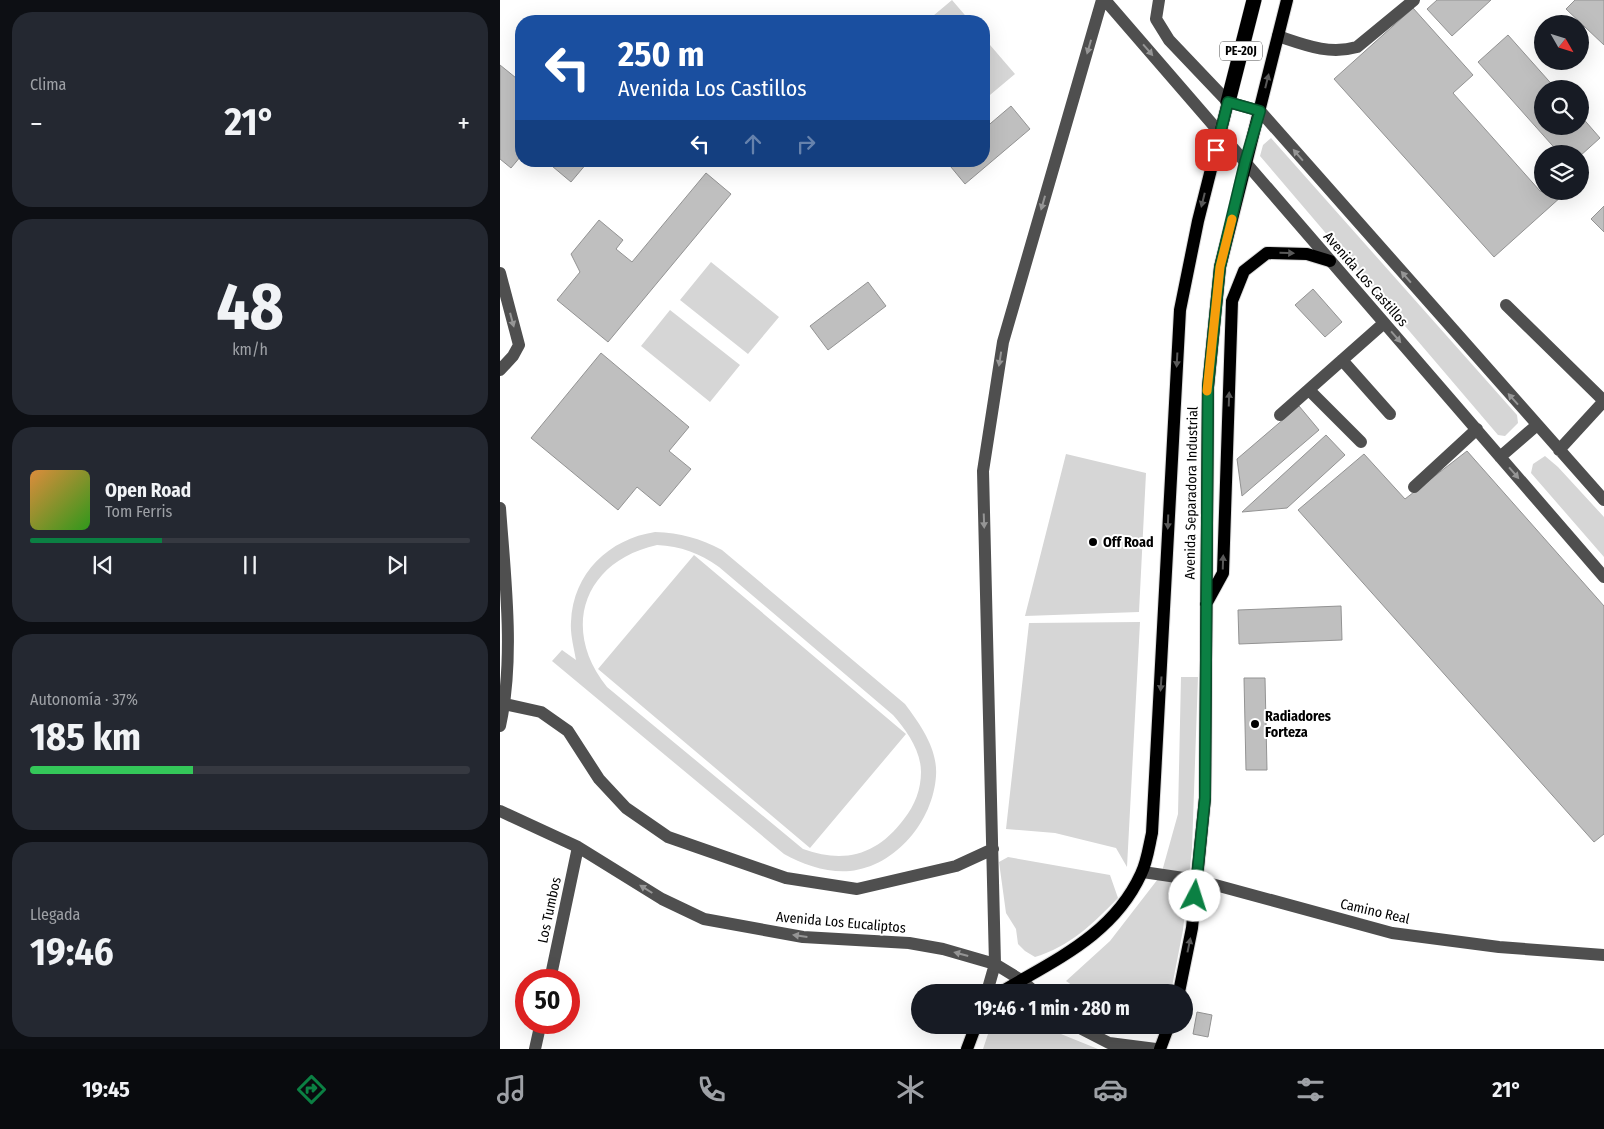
<!DOCTYPE html>
<html lang="es">
<head>
<meta charset="utf-8">
<style>
	body { margin:0; font-family:"Fira Sans Condensed",sans-serif; background:#242831; color:#f1f3f6; height:100vh; display:flex; flex-direction:column; font-size:19px; white-space:nowrap }
	* { box-sizing:border-box; margin:0 }
	p { font-size:16px; color:#9ea1a6 }
	.icon { flex:none; width:28px; height:28px; fill:none; stroke:currentColor; stroke-width:2; stroke-linecap:round; stroke-linejoin:round }
	.map { position:relative; flex:1; overflow:hidden }
	.details { display:flex; flex-direction:column; gap:12px; padding:12px; background:#0d0f14; width:500px }
	.details>* { flex:none }
	.hud { position:absolute; left:15px; top:15px; width:475px; height:152px; border-radius:20px; box-shadow:0 5px 20px #0002; background:#1a4fa0; color:#fff; overflow:hidden }
	.needle { width:32px; rotate:129deg }
	.fabs { position:absolute; left:1034px; top:15px; display:grid; gap:10px }
	.fabs a { display:grid; place-items:center; width:55px; height:55px; border-radius:50%; background:#171b24; box-shadow:0 5px 20px #0002; font-size:25px }
	.speed { position:absolute; left:15px; top:969px; display:flex; gap:10px; font-size:25px; font-weight:700; text-align:center }
	.speed>* { display:grid; place-content:center; width:65px; height:65px; border-radius:50%; background:#171b24; box-shadow:0 5px 20px #0002; line-height:1 }
	.speed .limit { border:8px solid #d22; background:#fff; color:#111 }
	.pin { position:absolute; display:grid; place-items:center; width:42px; height:42px; color:#fff; margin:-21px; border-radius:10px; box-shadow:0 2px 8px #0006 }
	.me { position:absolute; width:55px; margin:-28px; rotate:5deg; stroke-linejoin:round; filter:drop-shadow(0 0 4px #0008) }
	.turn { display:flex; align-items:center; gap:18px; height:105px; padding:0 20px; font-size:22px }
	.turn .icon { width:65px; height:65px; stroke-width:2.5 }
	.turn b { display:block; font-size:35px; line-height:42px }
	.lanes { display:flex; align-items:center; height:48px; padding:0 20px; background:#0003; justify-content:center; gap:25px; direction:ltr }
	.lanes .off { opacity:.35 }
	.big { font-size:38px; font-weight:700; line-height:1.1 }
	.details .tile { flex:1; display:flex; flex-direction:column; justify-content:center; gap:8px; min-width:0; padding:0 18px; border-radius:20px; background:#242831 }
	.details .dial { align-items:center; gap:0 }
	.dial b { font-size:65px; line-height:1 }
	.song { display:flex; align-items:center; gap:15px }
	.cover { width:60px; height:60px; border-radius:8px; background:linear-gradient(135deg,hsl(30 70% 55%),hsl(110 70% 35%)) }
	.played { height:5px; border-radius:2px; background:linear-gradient(90deg,#0b8043 30%,#363941 30%) }
	.keys { display:flex; justify-content:space-around; direction:ltr }
	.heat { display:flex; justify-content:space-between; align-items:center; font-size:28px; direction:ltr }
	.charge { height:8px; border-radius:4px; background:linear-gradient(90deg,#34c759 37%,#363941 0) }
	.trip { position:absolute; left:411px; top:984px; width:282px; height:50px; border-radius:25px; background:#171b24; box-shadow:0 5px 20px #0002; font-weight:700; line-height:50px; text-align:center }
	.tabs { display:flex; height:80px; justify-content:space-around; align-items:center; background:#090b0e; color:#9ea1a6 }
	.tabs .icon { width:35px; height:35px }
	.tabs .active { color:#0b8043 }
	.tabs b { font-size:22px; color:#f1f3f6 }
	main { display:flex; flex:1; min-height:0 }
	.map>svg:first-child { display:block }
</style>
</head>
<body>
<main>
<section class="details">
<div class="tile"><p>Clima</p>
<div class="heat"><a>−</a><b class="big">21°</b><a>+</a></div>
</div>
<div class="tile dial"><b>48</b><p>km/h</p></div>
<div class="tile">
<div class="song"><i class="cover"></i><div><b>Open Road</b><p>Tom Ferris</p></div></div>
<div class="played"></div>
<div class="keys"><svg class="icon" aria-label="previous" viewBox="0 0 24 24"><path d="M18 5L8 12l10 7zM5 5v14"/></svg><svg class="icon" aria-label="pause" viewBox="0 0 24 24"><path d="M8 5v14M16 5v14"/></svg><svg class="icon" aria-label="next" viewBox="0 0 24 24"><path d="M6 5l10 7-10 7zM19 5v14"/></svg></div>
</div>
<div class="tile"><p>Autonomía · 37%</p><b class="big">185 km</b><div class="charge"></div></div>
<div class="tile"><p>Llegada</p><b class="big">19:46</b></div>
</section>
<div class="map">
<svg width="1104" height="1049" viewBox="0 0 1104 1049">
	<rect width="100%" height="100%" fill="#fff"/>
	<path fill="#d6d6d6" fill-rule="evenodd" d="M 452,0 L 470,21 L 427,21 Z
		M 484,38 L 515,74 L 484,100 Z
		M 771,138 L 1017,415 L 1018,423 L 1005,436 L 998,435 L 760,156 L 763,145 Z
		M 211,262 L 279,317 L 248,354 L 180,300 Z
		M 170,310 L 240,365 L 210,402 L 141,346 Z
		M 566,454 L 646,473 L 639,612 L 525,616 Z
		M 1045,456 L 1058,467 L 1104,517 L 1104,557 L 1031,473 L 1033,464 Z
		M 155,532 C 181,533 199,538 222,550 L 405,704 C 420,724 438,749 436,776 C 433,821 396,866 350,871 C 328,873 303,865 284,854 L 52,661 L 62,650 L 76,660 C 74,648 70,634 71,622 C 73,573 109,539 155,532 ZM 157,545 C 181,546 199,553 219,567 L 393,715 C 406,730 421,750 421,772 C 421,789 415,805 404,819 C 377,855 345,864 303,849 L 107,687 C 60,629 84,561 157,545 Z
		M 194,555 L 406,734 L 310,848 L 98,669 Z
		M 640,622 L 627,867 L 616,848 L 555,833 L 506,829 L 529,623 Z
		M 681,677 L 698,677 L 692,849 L 683,930 L 671,992 L 582,992 L 566,981 L 610,941 L 661,875 L 678,814 Z
		M 508,857 L 610,875 L 618,898 C 594,923 569,947 535,957 L 525,951 L 518,944 L 516,929 L 506,913 L 499,862 Z
		M 491,1025 L 549,1025 L 556,1032 L 598,1049 L 483,1049 Z"/>
	<path fill="#bfbfbf" stroke="#939393" d="M 937,0 L 991,0 L 952,36 L 927,9 Z
		M 1075,0 L 1104,0 L 1104,45 L 1066,9 Z
		M 913,8 L 973,75 L 953,93 L 1040,191 L 1057,191 L 1062,196 L 994,257 L 834,79 Z
		M 1008,35 L 1056,89 L 1042,89 L 1042,126 L 1080,126 L 1080,115 L 1100,138 L 1080,156 L 1080,154 L 1060,154 L 978,62 Z
		M 0,65 L 21,82 L 21,156 L 11,168 L 0,159 Z
		M 511,106 L 530,129 L 465,184 L 446,161 L 484,161 L 484,129 Z
		M 46,161 L 85,161 L 87,163 L 71,182 Z
		M 206,173 L 231,194 L 108,342 L 57,300 L 80,272 L 71,254 L 99,220 L 123,240 L 116,249 L 132,262 Z
		M 1104,206 L 1104,232 L 1091,219 Z
		M 368,282 L 386,306 L 328,350 L 310,326 Z
		M 813,289 L 842,322 L 825,337 L 795,305 Z
		M 101,353 L 189,427 L 169,451 L 191,469 L 160,506 L 137,487 L 118,510 L 31,438 Z
		M 799,406 L 819,430 L 742,496 L 737,459 Z
		M 826,435 L 845,455 L 787,508 L 742,512 Z
		M 967,451 L 1104,606 L 1104,834 L 1094,842 L 798,510 L 864,454 L 905,499 Z
		M 841,606 L 842,640 L 739,644 L 738,610 Z
		M 744,678 L 765,678 L 767,770 L 746,770 Z
		M 697,1012 L 712,1015 L 708,1037 L 693,1034 Z"/>
	<g fill="none" stroke-linecap="round" stroke-linejoin="round">
		<defs>
			<path id="major" d="M 706,604 L 723,573 L 732,301 L 744,271 L 767,253 L 807,254 L 830,261
				M 501,992 C 556,959 613,935 641,874 C 647,862 649,846 652,833 L 680,310 L 698,221 L 728,102
				M 679,992 L 692,928 L 705,798 L 708,387 L 720,267 L 787,0
				M 467,1049 L 476,1025
				M 660,1049 L 669,1025"/>
			<path id="highway" d="M 728,102 L 754,0"/>
		</defs>
		<use href="#major" stroke="#dbdbdb" stroke-width="14"/>
		<use href="#highway" stroke="#dbdbdb" stroke-width="16"/>
		<path stroke="#4f4f4f" stroke-width="12" d="M 605,0 L 1104,577
			M 659,0 L 656,19 L 669,40 L 728,102 L 760,111 L 1104,500
			M 778,36 C 805,45 829,55 857,47 L 914,0
			M 0,273 L 19,345 L 13,356 L 0,370
			M 1006,305 L 1104,401
			M 842,360 L 890,414
			M 809,390 L 861,442
			M 780,415 L 884,323
			M 1059,450 L 1104,401
			M 1000,457 L 1037,425
			M 914,487 L 977,429
			M 0,508 C 5,578 15,658 0,726
			M 0,703 L 41,712 L 68,731 L 99,779 L 126,808 L 168,837 L 286,878 L 357,889 L 456,866 L 493,849
			M 0,811 L 78,847 L 162,899 L 204,919 L 303,937 L 409,943 L 443,949 L 495,964 L 521,980 L 535,992
			M 643,872 L 697,880 L 892,933 L 999,947 L 1104,955
			M 50,980 L 78,847
			M 487,992 L 495,964 L 483,471 L 503,342 L 602,0
			M 574,1025 L 609,1043 L 656,1049
			M 35,1049 L 41,1022"/>
		<use href="#major" stroke="#000" stroke-width="12"/>
		<use href="#highway" stroke="#000" stroke-width="15"/>
	</g>
	<defs><path id="oneway-solid" d="M-6-.8H1V-3.2L6.5 0L1 3.2V.8H-6Z" transform="scale(1.25)"/></defs>
	<g fill="#959595">
		<use href="#oneway-solid" transform="translate(589 47) rotate(106)"/>
		<use href="#oneway-solid" transform="translate(648 50) rotate(49)"/>
		<use href="#oneway-solid" transform="translate(798 155) rotate(-131)"/>
		<use href="#oneway-solid" transform="translate(543 203) rotate(106)"/>
		<use href="#oneway-solid" transform="translate(906 277) rotate(-131)"/>
		<use href="#oneway-solid" transform="translate(12 320) rotate(75)"/>
		<use href="#oneway-solid" transform="translate(896 337) rotate(49)"/>
		<use href="#oneway-solid" transform="translate(500 359) rotate(99)"/>
		<use href="#oneway-solid" transform="translate(1013 399) rotate(-132)"/>
		<use href="#oneway-solid" transform="translate(1014 473) rotate(49)"/>
		<use href="#oneway-solid" transform="translate(484 521) rotate(88)"/>
		<use href="#oneway-solid" transform="translate(146 889) rotate(-148)"/>
		<use href="#oneway-solid" transform="translate(300 936) rotate(-172)"/>
		<use href="#oneway-solid" transform="translate(461 954) rotate(-165)"/>
	</g>
	<g fill="#595959">
		<use href="#oneway-solid" transform="translate(767 81) rotate(-76)"/>
		<use href="#oneway-solid" transform="translate(703 200) rotate(104)"/>
		<use href="#oneway-solid" transform="translate(787 253) rotate(2)"/>
		<use href="#oneway-solid" transform="translate(677 360) rotate(93)"/>
		<use href="#oneway-solid" transform="translate(729 399) rotate(-88)"/>
		<use href="#oneway-solid" transform="translate(668 522) rotate(92)"/>
		<use href="#oneway-solid" transform="translate(723 562) rotate(-88)"/>
		<use href="#oneway-solid" transform="translate(661 684) rotate(94)"/>
		<use href="#oneway-solid" transform="translate(689 945) rotate(-78)"/>
	</g>
	<g fill="none" stroke-linecap="round" stroke-linejoin="round">
		<defs>
			<path id="route" d="M 695,896 L 705,798 L 708,387 L 720,267 L 745,162 L 760,111 L 728,102 L 716,150"/>
		</defs>
		<use href="#route" stroke="#07532c" stroke-width="12"/>
		<use href="#route" stroke="#0b8043" stroke-width="9"/>
		<path stroke="#f59e0b" stroke-width="9" d="M 707,391 L 720,267 L 732,219"/>
	</g>
	<g fill="#000" stroke="#fff" stroke-width="2">
		<circle cx="593" cy="542" r="5"/>
		<circle cx="755" cy="724" r="5"/>
	</g>
	<g text-anchor="middle" stroke-width="4" stroke-linejoin="round" paint-order="stroke">
		<rect fill="#fff" stroke="#4c4c4c" stroke-width="1" x="720" y="41.5" width="42" height="19" rx="4"/>
		<g font-size="12" font-weight="bold" fill="#000">
			<text x="741" y="55">PE-20J</text>
		</g>
		<g font-size="14" fill="#000" stroke="#fff">
			<text transform="translate(866 279) rotate(49)" y="5">Avenida Los Castillos</text>
			<text transform="translate(691 493) rotate(-89)" y="5">Avenida Separadora Industrial</text>
			<text transform="translate(49 910) rotate(-78)" y="5">Los Tumbos</text>
			<text transform="translate(875 911) rotate(13)" y="5">Camino Real</text>
			<text transform="translate(341 922) rotate(5)" y="5">Avenida Los Eucaliptos</text>
		</g>
		<g font-size="14" font-weight="bold" fill="#000" stroke="#fff" text-anchor="start">
			<text x="603" y="547">Off Road</text>
			<text x="765" y="721">Radiadores<tspan x="765" dy="16">Forteza</tspan></text>
		</g>
	</g>
</svg>
<div class="fabs">
<a><svg class="needle" viewBox="-14 -14 28 28"><path d="M0-13l5 13h-10z" fill="#e53935"/><path d="M0 13l5-13h-10z" fill="#9ea1a6"/></svg></a>
<a><svg class="icon" aria-label="search" viewBox="0 0 24 24"><circle cx="10" cy="10" r="6"/><path d="M15 15l6 6"/></svg></a>
<a><svg class="icon" aria-label="layers" viewBox="0 0 24 24"><path d="M12 4l9 5-9 5-9-5zM3 14l9 5 9-5"/></svg></a>
</div>
<div class="speed"><div class="limit">50</div></div>
<div class="pin" style="left:716px;top:150px;background:#d93025"><svg class="icon" aria-label="arrive" viewBox="0 0 24 24"><path d="M6 21V4h12l-3 4 3 4H6"/></svg></div>
<svg class="me" style="left:695px;top:896px" viewBox="-20 -20 40 40"><circle r="19" fill="#fff"/><path d="M0-13L10 11 0 6-10 11z" fill="#0b8043"/></svg>
<div class="trip">19:46 · 1 min · 280 m</div>
<div class="hud">
<div class="turn"><svg class="icon" aria-label="left" viewBox="0 0 24 24"><path d="M17 20v-9H6M10 6l-5 5 5 5"/></svg><div><b>250 m</b>Avenida Los Castillos</div></div>
<div class="lanes"><svg class="icon" aria-label="left" viewBox="0 0 24 24"><path d="M17 20v-9H6M10 6l-5 5 5 5"/></svg><svg class="icon off" aria-label="ahead" viewBox="0 0 24 24"><path d="M12 20V5M6 11l6-6 6 6"/></svg><svg class="icon off" aria-label="right" viewBox="0 0 24 24"><path d="M7 20v-9h11M14 6l5 5-5 5"/></svg></div>
</div>
</div>
</main>
<nav class="tabs">
<b>19:45</b>
<svg class="icon active" aria-label="directions" viewBox="0 0 24 24"><path d="M12 3l9 9-9 9-9-9zM9 14v-3h6M13 9l2 2-2 2"/></svg>
<svg class="icon" aria-label="music" viewBox="0 0 24 24"><path d="M9 18V5l10-2v13"/><circle cx="6" cy="18" r="3"/><circle cx="16" cy="16" r="3"/></svg>
<svg class="icon" aria-label="phone" viewBox="0 0 24 24"><path d="M5 4h4l2 5-3 2q2 4 5 5l2-3 5 2v4C11 20 4 13 5 4z"/></svg>
<svg class="icon" aria-label="climate" viewBox="0 0 24 24"><path d="M12 3v18M4 7l16 10M4 17L20 7"/></svg>
<svg class="icon" aria-label="car" viewBox="0 0 24 24"><path d="M5 17H2v-5l4-1 3-4h7l3 4 3 1v5h-3M9 17h6M6 11h13"/><circle cx="7" cy="17" r="2"/><circle cx="17" cy="17" r="2"/></svg>
<svg class="icon" aria-label="filters" viewBox="0 0 24 24"><path d="M4 7h16M4 17h16"/><circle cx="9" cy="7" r="2"/><circle cx="15" cy="17" r="2"/></svg>
<b>21°</b>
</nav>
</body>
</html>
